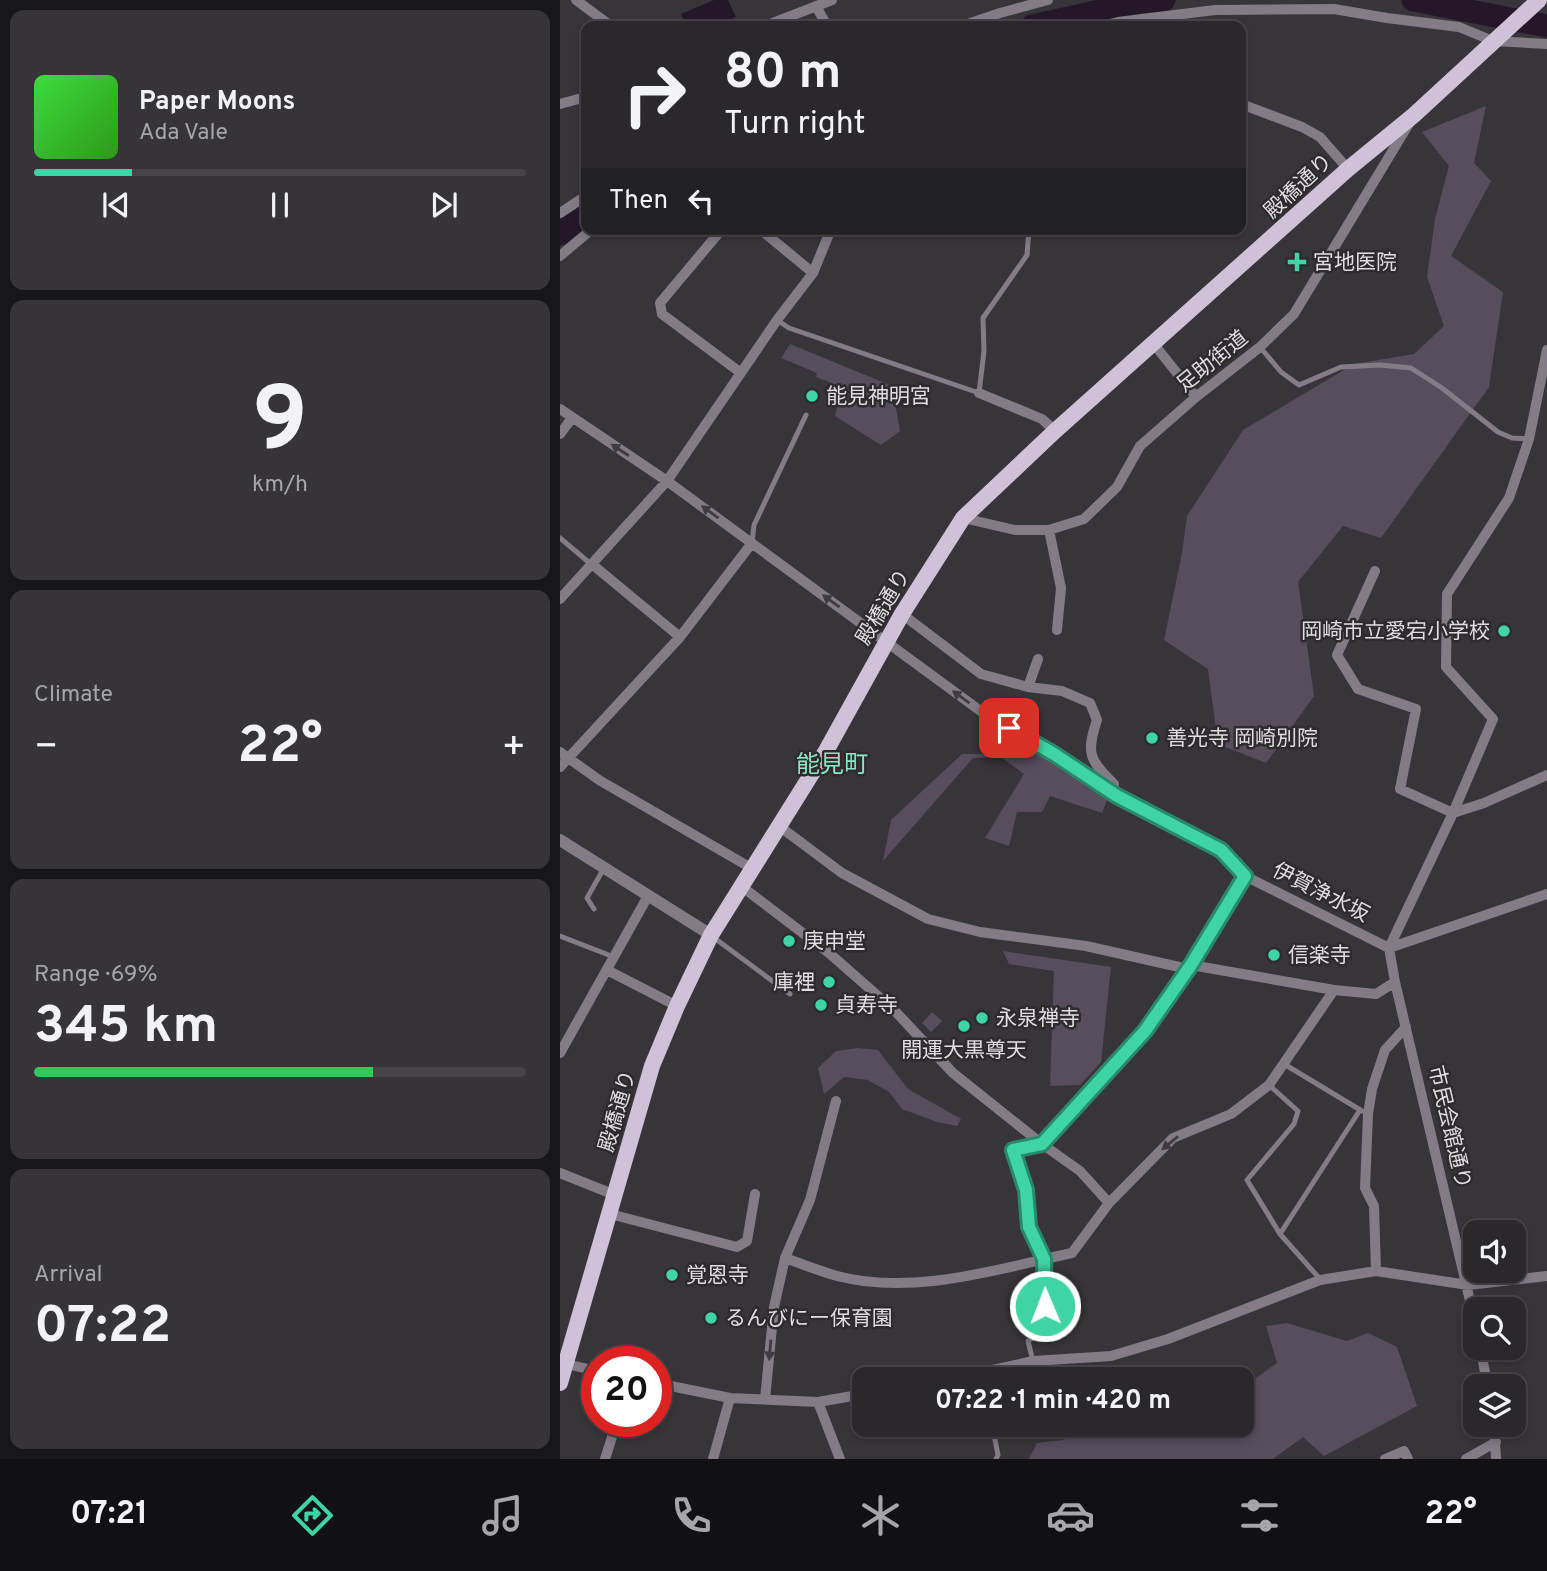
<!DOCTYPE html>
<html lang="en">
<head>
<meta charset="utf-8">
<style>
	body { margin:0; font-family:Overpass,"Noto Sans JP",sans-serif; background:#363438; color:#f1f3f6; height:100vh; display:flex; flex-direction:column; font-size:26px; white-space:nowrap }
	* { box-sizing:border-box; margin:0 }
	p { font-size:23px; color:#a5a6a9 }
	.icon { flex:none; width:38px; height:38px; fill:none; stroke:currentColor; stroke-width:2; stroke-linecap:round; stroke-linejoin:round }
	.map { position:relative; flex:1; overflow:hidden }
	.details { display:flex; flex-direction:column; gap:10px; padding:10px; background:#171618; width:560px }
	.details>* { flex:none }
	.hud { position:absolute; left:21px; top:21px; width:665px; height:214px; border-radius:14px; box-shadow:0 4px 10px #0003,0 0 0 2px #464448; background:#2a282c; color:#f1f3f6; overflow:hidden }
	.tools { position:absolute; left:903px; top:1220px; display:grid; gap:14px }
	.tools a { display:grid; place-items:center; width:63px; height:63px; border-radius:14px; background:#2a282c; box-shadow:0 4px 10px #0003,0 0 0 2px #464448; font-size:35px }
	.speed { position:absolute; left:21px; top:1346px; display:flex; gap:14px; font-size:35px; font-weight:700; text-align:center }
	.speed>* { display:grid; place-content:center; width:91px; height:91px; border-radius:50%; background:#2a282c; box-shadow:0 4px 10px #0003,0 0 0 2px #464448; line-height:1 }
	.speed .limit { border:10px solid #d22; background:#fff; color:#111 }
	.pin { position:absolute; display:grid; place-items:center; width:60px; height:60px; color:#fff; margin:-30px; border-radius:14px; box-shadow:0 4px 10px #0006 }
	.me { position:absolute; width:77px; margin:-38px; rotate:359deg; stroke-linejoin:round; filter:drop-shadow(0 0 5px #0008) }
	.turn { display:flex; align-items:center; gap:24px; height:147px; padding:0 28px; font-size:32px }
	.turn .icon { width:91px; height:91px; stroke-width:2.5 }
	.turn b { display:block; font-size:49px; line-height:60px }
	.then { display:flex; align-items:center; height:66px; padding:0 28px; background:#0003; gap:14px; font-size:26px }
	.big { font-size:52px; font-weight:700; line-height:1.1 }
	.details .card { flex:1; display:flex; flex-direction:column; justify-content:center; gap:10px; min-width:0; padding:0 24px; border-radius:14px; background:#363438 }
	.details .dial { align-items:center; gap:0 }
	.dial b { font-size:91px; line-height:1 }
	.song { display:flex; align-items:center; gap:21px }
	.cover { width:84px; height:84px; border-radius:10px; background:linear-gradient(135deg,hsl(120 70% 55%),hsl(110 70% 35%)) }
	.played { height:7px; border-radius:4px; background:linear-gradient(90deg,#3ed4a3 20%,#464448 20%) }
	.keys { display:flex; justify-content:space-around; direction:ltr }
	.heat { display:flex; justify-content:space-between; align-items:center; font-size:38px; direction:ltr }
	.charge { height:10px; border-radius:5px; background:linear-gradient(90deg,#34c759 69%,#464448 0) }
	.trip { position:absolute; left:292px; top:1367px; width:402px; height:70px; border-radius:14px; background:#2a282c; box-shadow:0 4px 10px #0003,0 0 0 2px #464448; font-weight:700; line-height:70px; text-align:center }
	.tabs { display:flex; height:112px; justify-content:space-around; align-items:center; background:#111012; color:#a5a6a9 }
	.tabs .icon { width:49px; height:49px }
	.tabs .on { color:#3ed4a3 }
	.tabs b { font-size:32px; color:#f1f3f6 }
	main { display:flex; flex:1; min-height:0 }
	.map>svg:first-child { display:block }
</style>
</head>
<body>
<main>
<section class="details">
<div class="card">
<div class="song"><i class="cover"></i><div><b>Paper Moons</b><p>Ada Vale</p></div></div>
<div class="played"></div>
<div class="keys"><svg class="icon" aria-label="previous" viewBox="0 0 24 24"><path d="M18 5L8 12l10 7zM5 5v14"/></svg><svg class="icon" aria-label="pause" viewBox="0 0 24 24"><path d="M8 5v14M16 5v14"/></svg><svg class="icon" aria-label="next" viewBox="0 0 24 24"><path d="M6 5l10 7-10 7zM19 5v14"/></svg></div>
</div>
<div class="card dial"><b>9</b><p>km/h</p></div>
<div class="card"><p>Climate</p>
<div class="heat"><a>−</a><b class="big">22°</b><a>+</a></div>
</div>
<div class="card"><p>Range · 69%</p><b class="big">345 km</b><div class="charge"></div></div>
<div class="card"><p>Arrival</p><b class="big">07:22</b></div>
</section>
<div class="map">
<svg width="987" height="1459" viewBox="0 0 987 1459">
	<rect width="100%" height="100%" fill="#38353a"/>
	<path fill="#574d5d" d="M 926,106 L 914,163 L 931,181 L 891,256 L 943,292 L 929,387 L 821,538 L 783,526 L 738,582 L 754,696 L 706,763 L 658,744 L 648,669 L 604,640 L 622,553 L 627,516 L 683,430 L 794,364 L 854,354 L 884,326 L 867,277 L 875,219 L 889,166 L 862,132 Z
		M 230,344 L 332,386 L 340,431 L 321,445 L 275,416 L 281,392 L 269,382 L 256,377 L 257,373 L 221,358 Z
		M 459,741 L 547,800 L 542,813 L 490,796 L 482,812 L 457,812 L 449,846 L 425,838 L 464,774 L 441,757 L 413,758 L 323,861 L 331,820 L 402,754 L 444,754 Z
		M 443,951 L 551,967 L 541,1062 L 520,1085 L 490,1086 L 494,971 L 449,964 Z
		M 372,1012 L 382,1021 L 371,1032 L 362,1023 Z
		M 297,1048 L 318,1050 L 348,1089 L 401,1119 L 397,1126 L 377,1122 L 342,1109 L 329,1092 L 308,1080 L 284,1077 L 264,1094 L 258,1068 L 276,1051 Z
		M 727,1323 L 787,1341 L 808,1333 L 837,1347 L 857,1406 L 764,1456 L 743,1437 L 713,1459 L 469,1459 L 477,1443 L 503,1440 L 537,1425 L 682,1424 L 683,1387 L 717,1363 L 706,1326 Z"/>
	<path fill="#24172a" d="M 154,0 L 168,0 L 176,17 L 155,26 L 127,26 L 121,14 Z"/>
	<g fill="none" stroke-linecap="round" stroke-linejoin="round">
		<path stroke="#24172a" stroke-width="23" d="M 853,0 L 987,26
			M 472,26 L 581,2 L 604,0
			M 0,234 L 26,214"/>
		<path stroke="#837c87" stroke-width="5" d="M 217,320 L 229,328 L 419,393 L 424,351 L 423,318 L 467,255 L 469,229
			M 700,347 L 721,372 L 739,385 L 781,367 L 820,365 L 851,368 L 882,388 L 938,432 L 952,438 L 969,439
			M 0,538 L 32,565
			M 192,543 L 194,525 L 246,415
			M 34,909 L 27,898 L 44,868
			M 0,936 L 54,957
			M 153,937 L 230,994
			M 724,1064 L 802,1111
			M 709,1085 L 738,1111 L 734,1124 L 687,1180 L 720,1234 L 760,1279
			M 720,1234 L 800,1110
			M 473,1361 L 468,1341 L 485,1330 L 484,1259
			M 432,1424 L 438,1455 L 436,1459"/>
		<path stroke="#837c87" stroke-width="10" d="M 16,0 L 51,26
			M 256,6 L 267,26
			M 205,26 L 272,0
			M 402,26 L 440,13 L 488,0
			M 541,26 L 558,22 L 655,10 L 774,9 L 827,18 L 899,27 L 933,41 L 987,44
			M 0,104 L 26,97
			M 681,104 L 742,127 L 760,137 L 788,169
			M 0,213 L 26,196
			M 162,229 L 100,303 L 102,314 L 181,373
			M 200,229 L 253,273
			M 0,256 L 32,229
			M 593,343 L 636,397
			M 419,393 L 482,419 L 495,431
			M 0,409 L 107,481 L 426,715 L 494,754 L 557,796 L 661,850 L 685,876 L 829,948
			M 0,434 L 12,418
			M 403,518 L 455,530 L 489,530 L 524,519 L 557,487 L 580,446 L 636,397 L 700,347 L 734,314 L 850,122
			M 489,530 L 501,588 L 497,630
			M 33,565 L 120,637
			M 815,571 L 777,655 L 798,689 L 856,709 L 840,789 L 893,813 L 924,803 L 987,775
			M 0,599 L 107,481 L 217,320 L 253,273 L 271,229
			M 342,614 L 421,674 L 468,687 L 502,691 L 530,703 L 537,720 C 526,753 529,760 554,784
			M 468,687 L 478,659
			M 0,752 L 39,780 L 193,869
			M 0,767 L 120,637 L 192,543
			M 219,826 L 282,873 L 368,919 L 420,932 L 526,946 L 628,969
			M 181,886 L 269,953 L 334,1010 L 393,1073 L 482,1144 L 520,1171 L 549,1203
			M 829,948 L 987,894
			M 631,965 L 774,990 L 816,994 L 835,982
			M 47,970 L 117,1006
			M 0,1053 L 88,896
			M 0,1173 L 55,1195
			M 50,1214 L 177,1247 L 187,1241 L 195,1194
			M 225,1258 C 242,1264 259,1271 277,1276 C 354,1296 437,1269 512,1253 L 549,1203 L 613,1138 L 671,1114 L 709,1085 L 774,990
			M 484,1259 L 469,1227 L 466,1190 L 453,1150 L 482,1144 L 585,1031 L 631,965 L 685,876
			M 816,1271 L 814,1206 L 805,1188 L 808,1114 L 812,1089 L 825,1050 L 846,1027
			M 915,1322 L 835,982 L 829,948 L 893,813 L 933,719 L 886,667 L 887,594 L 949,498 L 969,439 L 987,350
			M 920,1348 L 928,1386
			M 2,1363 L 37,1371
			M 392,1379 L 473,1361 L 551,1356 L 608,1339 L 760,1280 L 816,1271 L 908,1285 L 987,1276
			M 96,1383 L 170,1398 L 258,1402 L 304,1394
			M 205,1399 L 214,1307 L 225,1258 L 250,1200 L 276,1101
			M 258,1402 L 280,1459
			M 934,1424 L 936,1459
			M 45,1459 L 57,1421
			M 153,1459 L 170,1398
			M 825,1459 L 844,1451 L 848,1459
			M 906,1459 L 936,1442"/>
		<path stroke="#837c87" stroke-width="12" d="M 0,840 L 151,935"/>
		<path stroke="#cfc1d7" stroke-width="16" d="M 0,1383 L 92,1066 L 117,1006 L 151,935 L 266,751 L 342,614 L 403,518 L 495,431 L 788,169 L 854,115 L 979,0"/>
	</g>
	<defs><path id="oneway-solid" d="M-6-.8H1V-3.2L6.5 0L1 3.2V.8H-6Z" transform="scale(1.75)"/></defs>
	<g fill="#3f3b41">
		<use href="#oneway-solid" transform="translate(60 450) rotate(-147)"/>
		<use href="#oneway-solid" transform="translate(150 512) rotate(-144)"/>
		<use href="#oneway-solid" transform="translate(271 601) rotate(-144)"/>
		<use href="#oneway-solid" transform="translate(401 697) rotate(-144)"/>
		<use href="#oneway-solid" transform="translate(610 1143) rotate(140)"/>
		<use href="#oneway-solid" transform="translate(210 1350) rotate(95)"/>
	</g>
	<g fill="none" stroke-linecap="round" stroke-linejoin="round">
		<defs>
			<path id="route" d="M 449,728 L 494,754 L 557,796 L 661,850 L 685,876 L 631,965 L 585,1031 L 482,1144 L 453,1150 L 466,1190 L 469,1227 L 484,1259 L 485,1306"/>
		</defs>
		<use href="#route" stroke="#288a6a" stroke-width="18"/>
		<use href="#route" stroke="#3ed4a3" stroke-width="12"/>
	</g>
	<g fill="#3ed4a3" stroke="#2e2b2f" stroke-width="2.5">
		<path d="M733.5 251.5h7v7h7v7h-7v7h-7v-7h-7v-7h7z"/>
		<circle cx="252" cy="396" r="7"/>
		<circle cx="944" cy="631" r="7"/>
		<circle cx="592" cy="738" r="7"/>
		<circle cx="229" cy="941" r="7"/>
		<circle cx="714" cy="955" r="7"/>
		<circle cx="269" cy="982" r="7"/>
		<circle cx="261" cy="1005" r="7"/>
		<circle cx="422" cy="1018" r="7"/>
		<circle cx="404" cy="1026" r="7"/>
		<circle cx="112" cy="1275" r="7"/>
		<circle cx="151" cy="1318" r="7"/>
	</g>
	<g text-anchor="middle" stroke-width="5" stroke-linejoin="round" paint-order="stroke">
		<g font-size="21" fill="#dfdde0" stroke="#2e2b2f">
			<text transform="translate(738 186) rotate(-43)" y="7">殿橋通り</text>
			<text transform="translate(652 361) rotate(-39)" y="7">足助街道</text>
			<text transform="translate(323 607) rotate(-59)" y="7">殿橋通り</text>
			<text transform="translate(761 892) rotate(27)" y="7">伊賀浄水坂</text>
			<text transform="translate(57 1111) rotate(-74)" y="7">殿橋通り</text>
			<text transform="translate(890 1127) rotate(77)" y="7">市民会館通り</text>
		</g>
		<g font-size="21" fill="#dfdde0" stroke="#2e2b2f" text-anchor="start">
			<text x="753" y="269">宮地医院</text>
			<text x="266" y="403">能見神明宮</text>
			<text x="930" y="638" text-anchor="end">岡崎市立愛宕小学校</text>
			<text x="606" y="745">善光寺 岡崎別院</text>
			<text x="243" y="948">庚申堂</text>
			<text x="728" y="962">信楽寺</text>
			<text x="255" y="989" text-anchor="end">庫裡</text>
			<text x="275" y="1012">貞寿寺</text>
			<text x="436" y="1025">永泉禅寺</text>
			<text x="404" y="1057" text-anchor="middle">開運大黒尊天</text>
			<text x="126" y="1282">覚恩寺</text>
			<text x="165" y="1325">るんびにー保育園</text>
		</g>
		<g font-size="24" fill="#8de5c1" stroke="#2e2b2f">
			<text x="272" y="772">能見町</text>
		</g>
	</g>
</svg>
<div class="tools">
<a><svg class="icon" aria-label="sound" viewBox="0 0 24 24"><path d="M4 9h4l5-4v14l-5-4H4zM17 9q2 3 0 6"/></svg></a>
<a><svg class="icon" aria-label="search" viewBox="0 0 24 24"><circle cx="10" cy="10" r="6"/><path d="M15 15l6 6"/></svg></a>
<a><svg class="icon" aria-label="layers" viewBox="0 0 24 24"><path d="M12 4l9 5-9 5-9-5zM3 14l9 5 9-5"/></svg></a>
</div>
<div class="speed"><div class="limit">20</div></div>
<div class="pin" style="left:449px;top:728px;background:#d93025"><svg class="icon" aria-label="arrive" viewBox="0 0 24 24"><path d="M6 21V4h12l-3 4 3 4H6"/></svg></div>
<svg class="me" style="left:485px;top:1306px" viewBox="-20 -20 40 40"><circle r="17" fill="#3ed4a3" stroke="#fff" stroke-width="3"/><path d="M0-11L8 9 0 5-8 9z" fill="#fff"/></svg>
<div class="trip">07:22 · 1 min · 420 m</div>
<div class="hud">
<div class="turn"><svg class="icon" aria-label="right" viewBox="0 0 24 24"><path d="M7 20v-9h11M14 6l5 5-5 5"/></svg><div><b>80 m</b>Turn right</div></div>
<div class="then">Then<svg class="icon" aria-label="left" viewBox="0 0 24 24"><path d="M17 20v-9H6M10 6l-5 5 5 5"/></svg></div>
</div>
</div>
</main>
<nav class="tabs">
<b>07:21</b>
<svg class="icon on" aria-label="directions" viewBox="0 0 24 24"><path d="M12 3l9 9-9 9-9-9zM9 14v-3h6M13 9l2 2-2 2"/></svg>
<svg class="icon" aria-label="music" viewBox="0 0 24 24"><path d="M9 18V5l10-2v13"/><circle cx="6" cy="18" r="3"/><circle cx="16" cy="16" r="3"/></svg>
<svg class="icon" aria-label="phone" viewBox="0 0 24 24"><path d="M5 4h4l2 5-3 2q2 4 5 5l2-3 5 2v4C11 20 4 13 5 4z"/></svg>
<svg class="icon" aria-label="climate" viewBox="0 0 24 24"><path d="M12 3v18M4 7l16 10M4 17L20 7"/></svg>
<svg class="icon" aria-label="car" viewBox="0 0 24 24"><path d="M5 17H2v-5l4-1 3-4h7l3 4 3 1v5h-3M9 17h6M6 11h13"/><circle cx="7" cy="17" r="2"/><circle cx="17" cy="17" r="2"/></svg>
<svg class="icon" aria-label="filters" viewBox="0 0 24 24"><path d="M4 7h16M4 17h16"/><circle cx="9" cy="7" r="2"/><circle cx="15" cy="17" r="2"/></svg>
<b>22°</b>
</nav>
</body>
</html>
